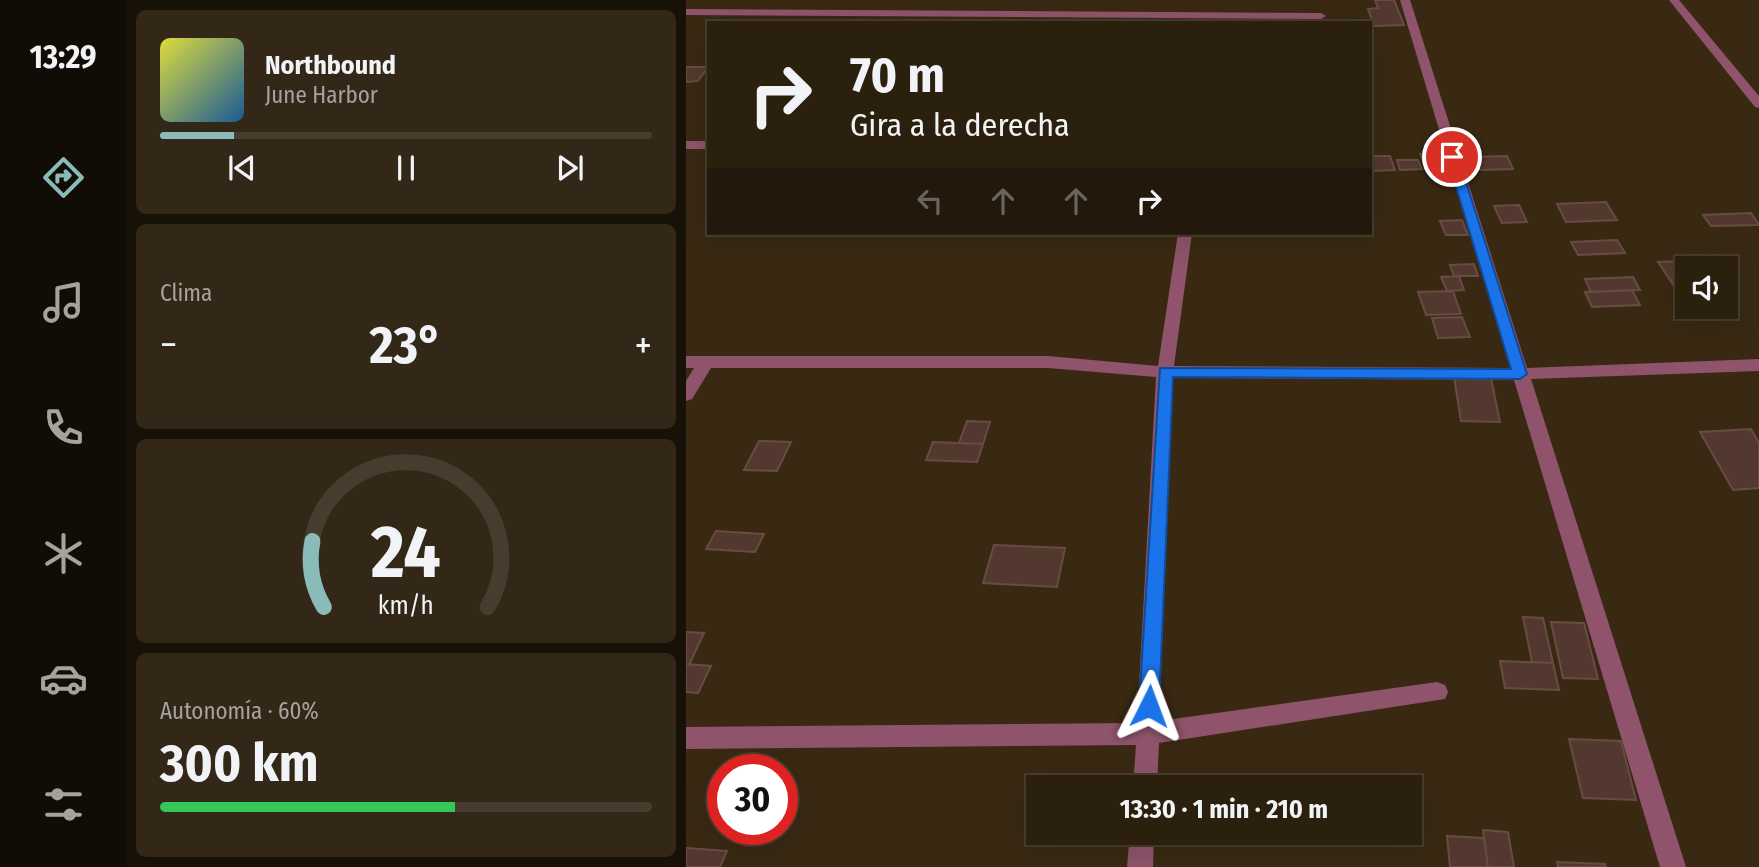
<!DOCTYPE html>
<html lang="es">
<head>
<meta charset="utf-8">
<style>
	body { margin:0; font-family:"Fira Sans Condensed",sans-serif; background:#332717; color:#f1f3f6; height:100vh; display:flex; flex-direction:column; font-size:26px; white-space:nowrap }
	* { box-sizing:border-box; margin:0 }
	p { font-size:23px; color:#a6a29e }
	.icon { flex:none; width:38px; height:38px; fill:none; stroke:currentColor; stroke-width:2; stroke-linecap:round; stroke-linejoin:round }
	.map { position:relative; flex:1; overflow:hidden }
	.sheet { display:flex; flex-direction:column; gap:10px; padding:10px; background:#181108; width:560px }
	.sheet>* { flex:none }
	.top-card { position:absolute; left:21px; top:21px; width:665px; height:214px; border-radius:0px; box-shadow:0 7px 28px #0002,0 0 0 2px #473d2e; background:#2b1f0e; color:#f1f3f6; overflow:hidden }
	.tools { position:absolute; left:989px; top:256px; display:grid; gap:14px }
	.tools a { display:grid; place-items:center; width:63px; height:63px; border-radius:0px; background:#2b1f0e; box-shadow:0 7px 28px #0002,0 0 0 2px #473d2e; font-size:35px }
	.speed { position:absolute; left:21px; top:754px; display:flex; gap:14px; font-size:35px; font-weight:700; text-align:center }
	.speed>* { display:grid; place-content:center; width:91px; height:91px; border-radius:50%; background:#2b1f0e; box-shadow:0 7px 28px #0002,0 0 0 2px #473d2e; line-height:1 }
	.speed .limit { border:10px solid #d22; background:#fff; color:#111 }
	.pin { position:absolute; display:grid; place-items:center; width:60px; height:60px; color:#fff; margin:-30px; border:4px solid #fff; border-radius:50%; box-shadow:0 2px 7px #0007 }
	.me { position:absolute; width:77px; margin:-38px; rotate:3deg; stroke-linejoin:round; filter:drop-shadow(0 0 5px #0008) }
	.turn { display:flex; align-items:center; gap:24px; height:147px; padding:0 28px; font-size:32px }
	.turn .icon { width:91px; height:91px; stroke-width:2.5 }
	.turn b { display:block; font-size:49px; line-height:60px }
	.lanes { display:flex; align-items:center; height:66px; padding:0 28px; background:#0003; justify-content:center; gap:35px; direction:ltr }
	.lanes .off { opacity:.35 }
	.big { font-size:52px; font-weight:700; line-height:1.1 }
	.sheet .card { flex:1; display:flex; flex-direction:column; justify-content:center; gap:10px; min-width:0; padding:0 24px; border-radius:10px; background:#332717 }
	.sheet .dial { align-items:center; gap:0 }
	.dial svg { height:182px; overflow:visible; fill:none; stroke:#473d2e; stroke-width:7; stroke-linecap:round; text-anchor:middle }
	.dial text { fill:#f1f3f6; stroke:none }
	.song { display:flex; align-items:center; gap:21px }
	.cover { width:84px; height:84px; border-radius:10px; background:linear-gradient(135deg,hsl(60 70% 55%),hsl(210 70% 35%)) }
	.played { height:7px; border-radius:4px; background:linear-gradient(90deg,#8bbbb9 15%,#473d2e 15%) }
	.keys { display:flex; justify-content:space-around; direction:ltr }
	.heat { display:flex; justify-content:space-between; align-items:center; font-size:38px; direction:ltr }
	.charge { height:10px; border-radius:5px; background:linear-gradient(90deg,#34c759 60%,#473d2e 0) }
	.trip { position:absolute; left:340px; top:775px; width:396px; height:70px; border-radius:0px; background:#2b1f0e; box-shadow:0 7px 28px #0002,0 0 0 2px #473d2e; font-weight:700; line-height:70px; text-align:center }
	main { display:flex; flex:1; min-height:0 }
	.menu { display:flex; flex-direction:column; width:126px; justify-content:space-around; align-items:center; background:#110c06; color:#a6a29e }
	.menu .icon { width:49px; height:49px }
	.menu .on { color:#8bbbb9 }
	.menu b { font-size:32px; color:#f1f3f6 }
	.map>svg:first-child { display:block }
</style>
</head>
<body>
<main>
<nav class="menu">
<b>13:29</b>
<svg class="icon on" aria-label="directions" viewBox="0 0 24 24"><path d="M12 3l9 9-9 9-9-9zM9 14v-3h6M13 9l2 2-2 2"/></svg>
<svg class="icon" aria-label="music" viewBox="0 0 24 24"><path d="M9 18V5l10-2v13"/><circle cx="6" cy="18" r="3"/><circle cx="16" cy="16" r="3"/></svg>
<svg class="icon" aria-label="phone" viewBox="0 0 24 24"><path d="M5 4h4l2 5-3 2q2 4 5 5l2-3 5 2v4C11 20 4 13 5 4z"/></svg>
<svg class="icon" aria-label="climate" viewBox="0 0 24 24"><path d="M12 3v18M4 7l16 10M4 17L20 7"/></svg>
<svg class="icon" aria-label="car" viewBox="0 0 24 24"><path d="M5 17H2v-5l4-1 3-4h7l3 4 3 1v5h-3M9 17h6M6 11h13"/><circle cx="7" cy="17" r="2"/><circle cx="17" cy="17" r="2"/></svg>
<svg class="icon" aria-label="filters" viewBox="0 0 24 24"><path d="M4 7h16M4 17h16"/><circle cx="9" cy="7" r="2"/><circle cx="15" cy="17" r="2"/></svg>
</nav>
<section class="sheet">
<div class="card">
<div class="song"><i class="cover"></i><div><b>Northbound</b><p>June Harbor</p></div></div>
<div class="played"></div>
<div class="keys"><svg class="icon" aria-label="previous" viewBox="0 0 24 24"><path d="M18 5L8 12l10 7zM5 5v14"/></svg><svg class="icon" aria-label="pause" viewBox="0 0 24 24"><path d="M8 5v14M16 5v14"/></svg><svg class="icon" aria-label="next" viewBox="0 0 24 24"><path d="M6 5l10 7-10 7zM19 5v14"/></svg></div>
</div>
<div class="card"><p>Clima</p>
<div class="heat"><a>−</a><b class="big">23°</b><a>+</a></div>
</div>
<div class="card dial"><svg viewBox="0 0 100 80">
<path d="M14 69A42 42 0 1 1 86 69"/>
<path d="M14 69A42 42 0 0 1 9 40" stroke="#8bbbb9"/>
<text x="50" y="56" font-size="32" font-weight="700">24</text>
<text x="50" y="72" font-size="11">km/h</text>
</svg></div>
<div class="card"><p>Autonomía · 60%</p><b class="big">300 km</b><div class="charge"></div></div>
</section>
<div class="map">
<svg width="1073" height="867" viewBox="0 0 1073 867">
	<rect width="100%" height="100%" fill="#392913"/>
	<path fill="#53382f" stroke="#684c42" stroke-width="2" d="M 689,0 L 708,0 L 718,25 L 688,26 L 682,9 L 692,8 Z
		M 0,67 L 22,67 L 12,81 L 0,82 Z
		M 757,153 L 764,171 L 741,172 L 734,154 Z
		M 684,156 L 704,156 L 709,170 L 684,171 Z
		M 821,156 L 827,169 L 793,170 L 787,157 Z
		M 711,160 L 732,160 L 736,169 L 714,170 Z
		M 920,202 L 931,220 L 880,222 L 871,204 Z
		M 833,205 L 841,222 L 816,223 L 808,206 Z
		M 1065,213 L 1073,225 L 1025,226 L 1017,215 Z
		M 776,220 L 782,235 L 760,235 L 754,221 Z
		M 931,240 L 939,253 L 892,255 L 885,242 Z
		M 1001,261 L 1006,268 L 1001,268 L 1001,279 L 984,280 L 972,262 Z
		M 788,264 L 792,276 L 768,276 L 764,265 Z
		M 773,276 L 778,290 L 761,291 L 755,277 Z
		M 947,277 L 954,290 L 905,292 L 899,279 Z
		M 1001,279 L 1001,297 L 995,298 L 984,280 Z
		M 946,290 L 954,305 L 906,307 L 899,292 Z
		M 767,291 L 775,314 L 740,315 L 732,292 Z
		M 776,317 L 784,337 L 752,338 L 746,318 Z
		M 768,377 L 805,378 L 814,422 L 775,421 Z
		M 281,421 L 304,422 L 297,444 L 273,443 Z
		M 1065,429 L 1073,443 L 1073,488 L 1047,490 L 1014,432 Z
		M 73,441 L 105,442 L 91,471 L 58,470 Z
		M 247,442 L 273,443 L 297,444 L 291,462 L 240,460 Z
		M 30,531 L 78,534 L 69,552 L 20,549 Z
		M 308,545 L 379,548 L 371,587 L 297,583 Z
		M 837,617 L 857,618 L 867,663 L 846,662 Z
		M 865,622 L 898,623 L 912,679 L 877,678 Z
		M 0,632 L 18,633 L 3,665 L 0,664 Z
		M 814,661 L 867,663 L 873,690 L 819,688 Z
		M 0,664 L 25,666 L 12,693 L 0,692 Z
		M 883,739 L 935,741 L 950,800 L 897,798 Z
		M 797,830 L 822,832 L 828,867 L 802,867 Z
		M 761,836 L 798,838 L 802,867 L 764,867 Z
		M 0,848 L 41,851 L 34,867 L 0,867 Z
		M 871,862 L 919,864 L 920,867 L 872,867 Z"/>
	<g fill="none" stroke-linecap="round" stroke-linejoin="round">
		<path fill="#8f546b" fill-rule="evenodd" d="M 714,0 L 724,0 L 841,368 L 1073,359 L 1073,371 L 845,379 L 1000,867 L 974,867 L 828,380 L 487,378 L 473,721 L 751,682 L 759,685 L 762,692 L 759,699 L 473,743 L 471,788 L 447,788 L 450,745 L 0,749 L 0,727 L 451,723 L 470,377 L 362,368 L 25,368 L 6,399 L 0,401 L 0,381 L 8,368 L 0,368 L 0,356 L 362,356 L 472,366 L 492,233 L 506,233 L 488,366 L 825,368 Z
			M 983,0 L 993,0 L 1073,96 L 1073,108 L 1069,107 Z
			M 0,9 L 635,13 L 640,16 L 635,19 L 0,15 Z
			M 0,141 L 23,141 L 23,149 L 0,149 Z
			M 444,833 L 468,833 L 467,867 L 441,867 Z"/>
	</g>
	<path fill="#1a73e8" stroke="#114b97" stroke-width="2" d="M 766,154 L 772,157 L 841,374 L 834,379 L 487,377 L 473,706 L 470,713 L 463,715 L 456,713 L 453,706 L 474,368 L 825,369 L 761,157 Z"/>
</svg>
<div class="tools">
<a><svg class="icon" aria-label="sound" viewBox="0 0 24 24"><path d="M4 9h4l5-4v14l-5-4H4zM17 9q2 3 0 6"/></svg></a>
</div>
<div class="speed"><div class="limit">30</div></div>
<div class="pin" style="left:766px;top:157px;background:#d93025"><svg class="icon" aria-label="arrive" viewBox="0 0 24 24"><path d="M6 21V4h12l-3 4 3 4H6"/></svg></div>
<svg class="me" style="left:463px;top:706px" viewBox="-20 -20 40 40"><path d="M0-17L14 15 0 8-14 15z" fill="#1a73e8" stroke="#fff" stroke-width="4"/></svg>
<div class="trip">13:30 · 1 min · 210 m</div>
<div class="top-card">
<div class="turn"><svg class="icon" aria-label="right" viewBox="0 0 24 24"><path d="M7 20v-9h11M14 6l5 5-5 5"/></svg><div><b>70 m</b>Gira a la derecha</div></div>
<div class="lanes"><svg class="icon off" aria-label="left" viewBox="0 0 24 24"><path d="M17 20v-9H6M10 6l-5 5 5 5"/></svg><svg class="icon off" aria-label="ahead" viewBox="0 0 24 24"><path d="M12 20V5M6 11l6-6 6 6"/></svg><svg class="icon off" aria-label="ahead" viewBox="0 0 24 24"><path d="M12 20V5M6 11l6-6 6 6"/></svg><svg class="icon" aria-label="right" viewBox="0 0 24 24"><path d="M7 20v-9h11M14 6l5 5-5 5"/></svg></div>
</div>
</div>
</main>
</body>
</html>
